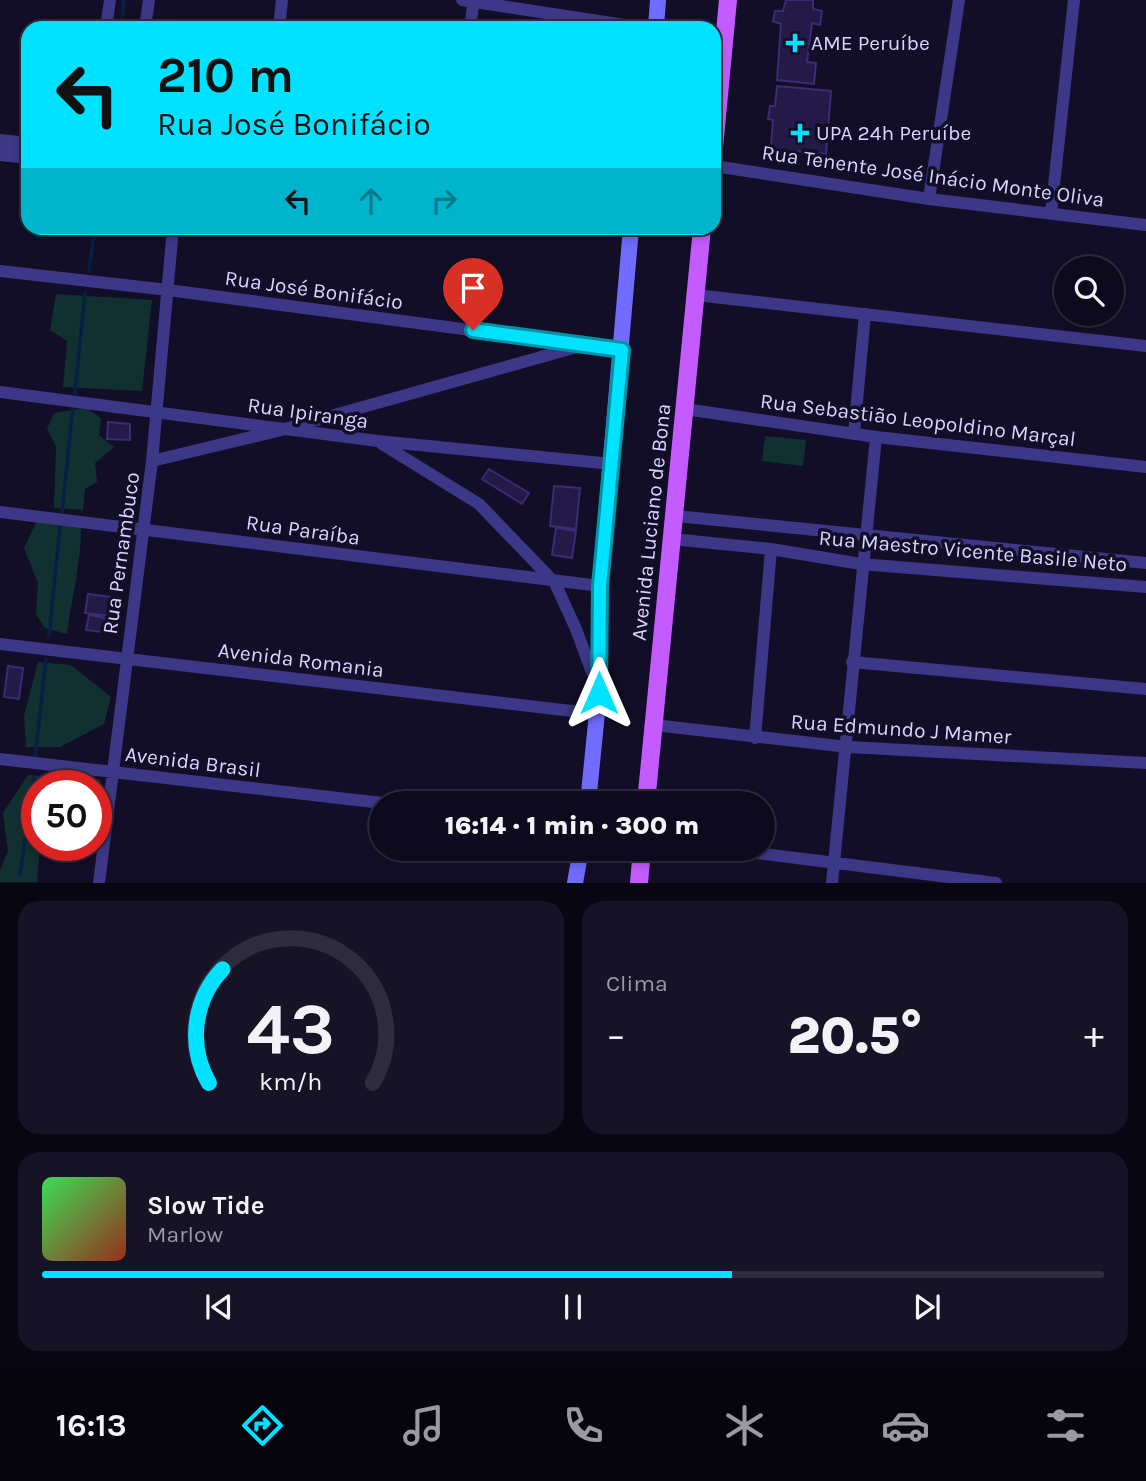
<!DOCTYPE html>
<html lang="pt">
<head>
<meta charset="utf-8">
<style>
	body { margin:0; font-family:Karla,sans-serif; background:#171326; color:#f1f3f6; height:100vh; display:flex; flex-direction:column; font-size:26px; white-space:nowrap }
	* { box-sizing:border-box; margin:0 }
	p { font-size:23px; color:#9b9aa4 }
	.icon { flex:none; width:38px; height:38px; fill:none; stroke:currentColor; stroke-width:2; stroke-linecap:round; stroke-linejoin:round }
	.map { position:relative; height:883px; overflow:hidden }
	.side { display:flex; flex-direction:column; gap:18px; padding:18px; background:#080610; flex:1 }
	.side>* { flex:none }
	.guide { position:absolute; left:21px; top:21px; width:700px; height:214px; border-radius:21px; box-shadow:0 4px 10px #0003,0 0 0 2px #2e2b3b; background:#00e2ff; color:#111; overflow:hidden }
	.buttons { position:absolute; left:1054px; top:256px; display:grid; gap:14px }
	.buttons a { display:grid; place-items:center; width:70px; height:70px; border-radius:50%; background:#0e0a1d; box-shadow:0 4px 10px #0003,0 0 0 2px #2e2b3b; font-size:35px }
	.speed { position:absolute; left:21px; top:770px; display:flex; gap:14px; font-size:35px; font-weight:700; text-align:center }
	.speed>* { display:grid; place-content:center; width:91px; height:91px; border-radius:50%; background:#0e0a1d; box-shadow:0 4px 10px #0003,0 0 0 2px #2e2b3b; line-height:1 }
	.speed .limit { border:10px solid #d22; background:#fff; color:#111 }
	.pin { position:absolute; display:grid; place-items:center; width:60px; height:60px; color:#fff; margin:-72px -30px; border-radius:50% 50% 50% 0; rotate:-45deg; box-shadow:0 0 7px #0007 }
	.pin .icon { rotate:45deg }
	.me { position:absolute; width:77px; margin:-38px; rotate:0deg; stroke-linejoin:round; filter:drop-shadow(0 0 5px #0008) }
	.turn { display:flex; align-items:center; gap:24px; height:147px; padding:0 21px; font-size:32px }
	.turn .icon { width:91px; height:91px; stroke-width:2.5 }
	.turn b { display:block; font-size:49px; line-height:60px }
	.lanes { display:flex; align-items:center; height:66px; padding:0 21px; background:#0003; justify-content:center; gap:35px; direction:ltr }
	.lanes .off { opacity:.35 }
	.big { font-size:52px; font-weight:800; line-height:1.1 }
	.side .card { flex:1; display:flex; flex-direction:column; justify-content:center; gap:10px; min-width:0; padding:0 24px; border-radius:21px; background:#171326 }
	.side .dial { align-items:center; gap:0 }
	.dial svg { height:182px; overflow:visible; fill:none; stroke:#2e2b3b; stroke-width:7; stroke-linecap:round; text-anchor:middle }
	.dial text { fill:#f1f3f6; stroke:none }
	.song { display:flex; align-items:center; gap:21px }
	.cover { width:84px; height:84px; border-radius:10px; background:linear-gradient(135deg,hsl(130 70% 55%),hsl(10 70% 35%)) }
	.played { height:7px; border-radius:4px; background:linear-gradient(90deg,#00e2ff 65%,#2e2b3b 65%) }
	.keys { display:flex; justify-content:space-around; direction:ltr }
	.heat { display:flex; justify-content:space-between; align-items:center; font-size:38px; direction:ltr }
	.side .tiles { flex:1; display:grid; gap:18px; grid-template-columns:1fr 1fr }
	.card:last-child { grid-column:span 2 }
	.trip { position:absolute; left:369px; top:791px; width:406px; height:70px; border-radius:35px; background:#0e0a1d; box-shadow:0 4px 10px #0003,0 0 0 2px #2e2b3b; font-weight:800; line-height:70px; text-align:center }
	.tabs { display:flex; height:112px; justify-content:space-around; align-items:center; background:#06040c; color:#9b9aa4 }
	.tabs .icon { width:49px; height:49px }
	.tabs .on { color:#00e2ff }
	.tabs b { font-size:32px; color:#f1f3f6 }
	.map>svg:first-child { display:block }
</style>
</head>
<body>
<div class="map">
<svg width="1146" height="883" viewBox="0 0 1146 883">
	<rect width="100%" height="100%" fill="#130e27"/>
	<path fill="#113130" d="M 56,294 L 152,300 L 142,391 L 63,387 L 67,341 L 50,330 Z
		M 86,408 L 101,418 L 99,435 L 114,447 L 95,463 L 97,482 L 85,489 L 83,510 L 54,508 L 56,447 L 47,429 L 54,413 Z
		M 765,436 L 806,440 L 803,466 L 762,461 Z
		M 37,521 L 81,527 C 81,563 72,597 67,634 L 45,628 L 36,614 L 38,583 L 24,548 Z
		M 38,662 L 71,665 L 111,697 L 104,724 L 60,747 L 26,747 L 24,716 Z
		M 28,775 L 101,780 L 96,809 L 96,786 L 37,786 L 37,845 L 40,845 L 37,882 L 0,882 L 0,870 L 8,851 L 3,813 Z"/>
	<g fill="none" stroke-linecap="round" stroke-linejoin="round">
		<path stroke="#091e45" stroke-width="3.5" d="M 121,28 L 124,0
			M 89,271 L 95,228
			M 75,393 L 85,293
			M 62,512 L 73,406
			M 49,636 L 60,527
			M 35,758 L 46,659
			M 20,875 L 34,778"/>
	</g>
	<path fill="#241a48" stroke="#3b2b75" stroke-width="2" d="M 786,0 L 813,0 L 813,9 L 822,11 L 820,25 L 812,23 L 807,62 L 816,63 L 814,84 L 777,80 L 781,24 L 773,21 L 775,11 L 783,11 Z
		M 777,86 L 831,91 L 826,154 L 796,151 L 795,159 L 781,157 L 781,149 L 771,147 L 773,120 L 768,119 L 770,106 L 775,106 Z
		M 108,422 L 130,424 L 130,440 L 107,439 Z
		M 489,469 L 529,493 L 522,504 L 482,479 Z
		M 554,486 L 580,488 L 576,529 L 550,526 Z
		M 556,528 L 576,531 L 572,558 L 552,555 Z
		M 88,594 L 112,597 L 109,616 L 85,613 Z
		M 89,615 L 112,619 L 110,633 L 86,630 Z
		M 8,666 L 23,668 L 19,699 L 4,697 Z"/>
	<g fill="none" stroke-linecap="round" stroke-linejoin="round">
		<path stroke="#3c3887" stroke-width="12" d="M 462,0 L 644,28
			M 106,28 L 110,0
			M 145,28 L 149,0
			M 279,28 L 282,0
			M 470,28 L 474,0
			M 714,166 L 929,199 L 1146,225
			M 929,199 L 959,0
			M 1051,213 L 1074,0
			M 0,271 L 168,290 L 622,350
			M 696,295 L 1146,346
			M 0,392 L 378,441 L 612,464
			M 685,409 L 876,437 L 1146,467
			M 854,434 L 865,314
			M 382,444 L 479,504 L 555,583 L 576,629 L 597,686
			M 152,461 L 281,430 L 577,347
			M 0,512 L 600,586
			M 676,516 L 1146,563
			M 672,539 L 771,549 L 861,564 L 1146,587
			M 0,644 L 597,714
			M 852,662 L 1146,689
			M 654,725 L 848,747 L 1146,763
			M 755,738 L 771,549
			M 0,759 L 382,803
			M 724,849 L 996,883
			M 99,883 L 152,461 L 173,228
			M 832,883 L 876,437"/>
		<path stroke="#3c3887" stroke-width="14" d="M 0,141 L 28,144
			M 0,154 L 28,157
			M 683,228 L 702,229"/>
		<path stroke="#716bff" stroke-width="16" d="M 656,28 L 658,0
			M 588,803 L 599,693 L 600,586 L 631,228
			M 575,883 L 581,849"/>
		<path stroke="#c45bff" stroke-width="18" d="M 714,148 L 728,0
			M 646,803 L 702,228
			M 639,883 L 642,849"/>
	</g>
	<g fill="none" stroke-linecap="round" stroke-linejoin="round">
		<defs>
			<path id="route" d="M 473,330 L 622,350 L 600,586 L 599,693"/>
		</defs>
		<use href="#route" stroke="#0093a6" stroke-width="18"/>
		<use href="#route" stroke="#00e2ff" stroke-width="12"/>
	</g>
	<g fill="#00e2ff" stroke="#130e27" stroke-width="2.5">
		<path d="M791.5 32.5h7v7h7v7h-7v7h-7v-7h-7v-7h7z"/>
		<path d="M796.5 122.5h7v7h7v7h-7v7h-7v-7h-7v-7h7z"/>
	</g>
	<g text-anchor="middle" stroke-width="7" stroke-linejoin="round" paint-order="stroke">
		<g font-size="21" fill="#d9d4ff" stroke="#130e27" text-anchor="start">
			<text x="811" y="50">AME Peruíbe</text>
			<text x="816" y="140">UPA 24h Peruíbe</text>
		</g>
		<g font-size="21" fill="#d9d4ff" stroke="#130e27">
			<text transform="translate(933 176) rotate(8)" y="7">Rua Tenente José Inácio Monte Oliva</text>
			<text transform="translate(314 290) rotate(8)" y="7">Rua José Bonifácio</text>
			<text transform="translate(308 413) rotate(8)" y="7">Rua Ipiranga</text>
			<text transform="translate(918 420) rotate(7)" y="7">Rua Sebastião Leopoldino Marçal</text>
			<text transform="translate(651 522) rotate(-84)" y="7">Avenida Luciano de Bona</text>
			<text transform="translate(303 530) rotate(8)" y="7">Rua Paraíba</text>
			<text transform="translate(973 551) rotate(5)" y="7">Rua Maestro Vicente Basile Neto</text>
			<text transform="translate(121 553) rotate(-82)" y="7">Rua Pernambuco</text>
			<text transform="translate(301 660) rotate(7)" y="7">Avenida Romania</text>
			<text transform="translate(901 729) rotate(4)" y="7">Rua Edmundo J Mamer</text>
			<text transform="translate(193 762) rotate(7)" y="7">Avenida Brasil</text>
		</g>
	</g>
</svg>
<div class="buttons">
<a><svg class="icon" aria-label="search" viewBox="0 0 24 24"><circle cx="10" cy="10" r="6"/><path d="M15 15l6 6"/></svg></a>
</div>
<div class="speed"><div class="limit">50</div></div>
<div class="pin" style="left:473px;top:330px;background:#d93025"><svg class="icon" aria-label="arrive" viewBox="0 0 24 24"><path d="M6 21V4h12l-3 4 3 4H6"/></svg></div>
<svg class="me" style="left:599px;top:693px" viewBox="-20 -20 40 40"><path d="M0-17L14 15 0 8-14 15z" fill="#00e2ff" stroke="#fff" stroke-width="4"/></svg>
<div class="trip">16:14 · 1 min · 300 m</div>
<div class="guide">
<div class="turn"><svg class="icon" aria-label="left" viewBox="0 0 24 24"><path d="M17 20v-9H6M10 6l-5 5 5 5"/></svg><div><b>210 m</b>Rua José Bonifácio</div></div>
<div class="lanes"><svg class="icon" aria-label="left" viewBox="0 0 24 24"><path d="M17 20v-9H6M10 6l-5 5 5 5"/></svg><svg class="icon off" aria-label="ahead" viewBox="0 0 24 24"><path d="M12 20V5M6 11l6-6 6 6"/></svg><svg class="icon off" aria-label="right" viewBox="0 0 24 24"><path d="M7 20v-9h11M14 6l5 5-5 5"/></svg></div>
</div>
</div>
<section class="side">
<div class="tiles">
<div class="card dial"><svg viewBox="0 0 100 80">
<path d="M14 69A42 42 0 1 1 86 69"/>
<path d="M14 69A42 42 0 0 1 20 19" stroke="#00e2ff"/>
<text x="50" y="56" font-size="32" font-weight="700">43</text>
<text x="50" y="72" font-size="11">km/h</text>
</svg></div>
<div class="card"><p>Clima</p>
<div class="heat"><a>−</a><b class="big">20.5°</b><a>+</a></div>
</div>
<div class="card">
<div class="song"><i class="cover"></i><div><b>Slow Tide</b><p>Marlow</p></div></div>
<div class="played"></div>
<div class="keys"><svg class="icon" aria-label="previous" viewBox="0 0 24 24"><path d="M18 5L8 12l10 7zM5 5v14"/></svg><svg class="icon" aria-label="pause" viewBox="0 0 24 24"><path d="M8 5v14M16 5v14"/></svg><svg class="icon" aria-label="next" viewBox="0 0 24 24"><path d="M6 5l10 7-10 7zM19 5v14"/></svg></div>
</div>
</div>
</section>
<nav class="tabs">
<b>16:13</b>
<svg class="icon on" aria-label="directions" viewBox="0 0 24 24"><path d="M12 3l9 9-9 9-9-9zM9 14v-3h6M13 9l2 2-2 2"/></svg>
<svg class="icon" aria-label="music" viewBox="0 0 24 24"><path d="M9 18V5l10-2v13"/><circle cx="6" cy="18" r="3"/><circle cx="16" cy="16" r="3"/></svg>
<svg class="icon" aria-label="phone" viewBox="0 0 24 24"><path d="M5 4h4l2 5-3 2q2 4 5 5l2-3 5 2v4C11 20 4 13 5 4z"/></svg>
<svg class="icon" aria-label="climate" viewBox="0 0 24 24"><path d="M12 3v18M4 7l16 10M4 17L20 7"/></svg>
<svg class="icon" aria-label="car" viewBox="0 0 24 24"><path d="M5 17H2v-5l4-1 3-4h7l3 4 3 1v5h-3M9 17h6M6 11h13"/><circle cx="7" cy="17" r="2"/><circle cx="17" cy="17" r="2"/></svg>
<svg class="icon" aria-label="filters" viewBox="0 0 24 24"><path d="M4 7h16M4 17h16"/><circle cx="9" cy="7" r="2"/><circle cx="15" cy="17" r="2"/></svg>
</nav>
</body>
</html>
